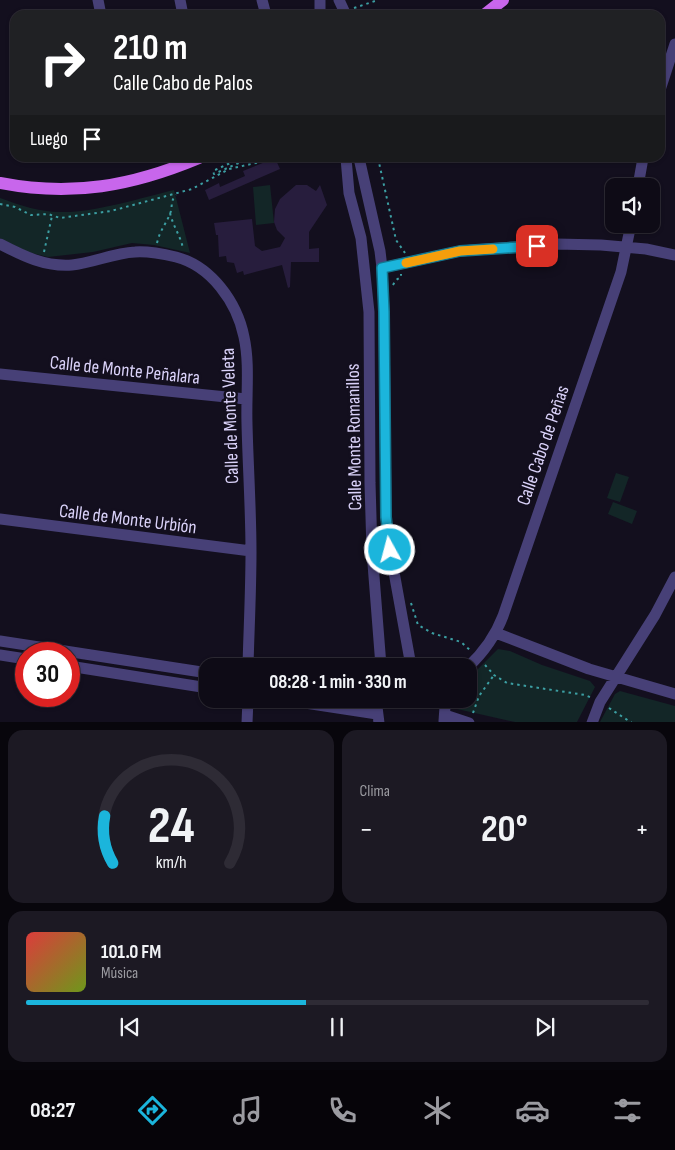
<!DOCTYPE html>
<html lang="es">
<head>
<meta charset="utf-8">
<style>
	body { margin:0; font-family:"Sofia Sans Condensed",sans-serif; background:#1c1923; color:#f1f3f6; height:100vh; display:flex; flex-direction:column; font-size:19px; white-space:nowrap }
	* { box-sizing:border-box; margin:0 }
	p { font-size:16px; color:#9b9ba1 }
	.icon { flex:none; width:28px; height:28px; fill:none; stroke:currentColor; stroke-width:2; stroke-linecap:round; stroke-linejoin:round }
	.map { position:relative; height:722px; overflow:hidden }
	.sheet { display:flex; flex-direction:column; gap:8px; padding:8px; background:#08060c; flex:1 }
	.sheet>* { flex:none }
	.top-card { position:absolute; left:10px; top:10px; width:655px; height:152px; border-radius:15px; box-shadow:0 1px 4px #0004,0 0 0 1px #2e2b35; background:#202124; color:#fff; overflow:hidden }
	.fabs { position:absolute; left:605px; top:178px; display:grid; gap:10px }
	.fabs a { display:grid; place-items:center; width:55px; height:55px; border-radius:10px; background:#0e0b16; box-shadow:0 1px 4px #0004,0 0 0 1px #2e2b35; font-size:25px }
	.speed { position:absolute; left:15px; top:642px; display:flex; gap:10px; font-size:25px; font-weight:700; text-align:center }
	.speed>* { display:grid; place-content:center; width:65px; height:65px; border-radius:50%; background:#0e0b16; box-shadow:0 1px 4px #0004,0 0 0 1px #2e2b35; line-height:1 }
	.speed .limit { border:8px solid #d22; background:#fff; color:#111 }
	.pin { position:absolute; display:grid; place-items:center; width:42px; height:42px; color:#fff; margin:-21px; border-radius:10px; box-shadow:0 2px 8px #0006 }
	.me { position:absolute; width:55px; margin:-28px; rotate:353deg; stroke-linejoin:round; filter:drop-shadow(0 0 4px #0008) }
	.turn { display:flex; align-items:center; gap:18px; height:105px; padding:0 20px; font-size:22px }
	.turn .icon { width:65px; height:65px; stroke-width:2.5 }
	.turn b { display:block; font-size:35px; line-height:42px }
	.then { display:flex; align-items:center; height:48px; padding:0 20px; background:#0003; gap:10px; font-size:19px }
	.big { font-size:38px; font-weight:700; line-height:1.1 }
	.sheet .card { flex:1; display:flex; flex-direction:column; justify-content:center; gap:8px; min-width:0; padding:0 18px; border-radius:15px; background:#1c1923 }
	.sheet .dial { align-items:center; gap:0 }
	.dial svg { height:130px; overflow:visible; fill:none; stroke:#2e2b35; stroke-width:7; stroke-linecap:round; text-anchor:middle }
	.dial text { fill:#f1f3f6; stroke:none }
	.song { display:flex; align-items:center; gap:15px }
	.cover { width:60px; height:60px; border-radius:8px; background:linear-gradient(135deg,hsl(0 70% 55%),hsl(80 70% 35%)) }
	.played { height:5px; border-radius:2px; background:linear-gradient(90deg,#1bb5dc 45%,#2e2b35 45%) }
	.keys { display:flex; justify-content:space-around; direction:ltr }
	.heat { display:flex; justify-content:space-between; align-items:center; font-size:28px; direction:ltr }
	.sheet .tiles { flex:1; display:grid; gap:8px; grid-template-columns:1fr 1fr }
	.card:last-child { grid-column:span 2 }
	.trip { position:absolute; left:199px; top:658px; width:278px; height:50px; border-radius:15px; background:#0e0b16; box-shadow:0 1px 4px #0004,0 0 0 1px #2e2b35; font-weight:700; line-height:50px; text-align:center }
	.tabs { display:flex; height:80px; justify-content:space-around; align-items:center; background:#060409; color:#9b9ba1 }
	.tabs .icon { width:35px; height:35px }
	.tabs .selected { color:#1bb5dc }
	.tabs b { font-size:22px; color:#f1f3f6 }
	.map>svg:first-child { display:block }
</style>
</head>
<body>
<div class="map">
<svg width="675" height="723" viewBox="0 0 675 723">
	<rect width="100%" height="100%" fill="#130f1e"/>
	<path fill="#132627" d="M 270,185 L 274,223 L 256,225 L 253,187 Z
		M 174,190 L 190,253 L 154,245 L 132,243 L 93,252 L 48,257 L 27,252 L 0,238 L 0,198 C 19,205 40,212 60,212 C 94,213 140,198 174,190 Z
		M 616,473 L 629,477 L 620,502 L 607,498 Z
		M 613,502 L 637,511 L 632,524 L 608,514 Z
		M 498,649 L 510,651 L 542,665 L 590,681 L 595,687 L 577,722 L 515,722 L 457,709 L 455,699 L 468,699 L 468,679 Z
		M 620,691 L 675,706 L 675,722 L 600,722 L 615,694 Z"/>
	<path fill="#271d3d" d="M 275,158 L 280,169 L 209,200 L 205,190 L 219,183 L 220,187 L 245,176 L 243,171 Z
		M 296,185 L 307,185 L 316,191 L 320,185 L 327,205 L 309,232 L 309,249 L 319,248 L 319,262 L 291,262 L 290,287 L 288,288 L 282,265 L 244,275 L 243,271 L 237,273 L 234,263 L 227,262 L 226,256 L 219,257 L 218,235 L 216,235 L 214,223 L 252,219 L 255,246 L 262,251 L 280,247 L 285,238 L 277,230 L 274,222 L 275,209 L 280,199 Z"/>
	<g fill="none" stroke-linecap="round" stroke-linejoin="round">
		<path stroke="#3c9fa3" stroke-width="2" stroke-dasharray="2.5 4" stroke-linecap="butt" d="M 354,8 L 378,0
			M 241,158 L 213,171 L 214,174 L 243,161 L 244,163 L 255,158
			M 334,158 L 336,163
			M 378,158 L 396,240 L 405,253
			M 0,204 L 15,207 L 31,215 L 48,214 L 60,218 L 111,211 L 192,189 L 229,169 L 260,162 L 265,158
			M 170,213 C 173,226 180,235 183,248
			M 157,243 C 160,230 166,224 170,214 C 173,206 170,201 176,195
			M 44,252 L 52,216
			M 393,285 L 396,280 L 401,277 L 401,274
			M 411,603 L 418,625 L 432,633 L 461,642 L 471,651
			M 485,665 L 494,675 L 507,683 L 585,695 L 592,698
			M 609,708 L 632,723
			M 473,713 L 479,696 L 494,675"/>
		<path stroke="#474077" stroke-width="11" d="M 98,0 L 101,15
			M 180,0 L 183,15
			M 262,0 L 266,15
			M 320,0 L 320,15
			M 339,0 L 346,15
			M 660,90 L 675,44
			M 346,158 L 349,193 L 361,238 L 369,312 L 370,483 L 372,551 L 381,666
			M 359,158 L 380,251 L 382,268 L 384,312 L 386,517 L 390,550 L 411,666
			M 638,186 L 643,158
			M 0,244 C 23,256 45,267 72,265 C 93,263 113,253 135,252 C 148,251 163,254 176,257 C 211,266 237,302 244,337 C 250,364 246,395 247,424 C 248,466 251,510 251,552 C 251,590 249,628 248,666
			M 382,268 L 460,251 L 556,244 L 601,245 L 646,249 L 675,255
			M 0,374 L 246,399
			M 0,519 L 251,551
			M 496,633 L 589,669 L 675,694
			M 0,641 L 208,673
			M 0,655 L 26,659
			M 69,666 L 208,688
			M 468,667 C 484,652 495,637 503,616 L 621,272 L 631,224
			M 279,699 L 377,714
			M 443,699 L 445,707 L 444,721
			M 445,715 L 469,723
			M 247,723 L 248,699
			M 379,723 L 377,707 L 379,699
			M 592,723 L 600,702 L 655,615 L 675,577"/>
		<path stroke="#c866ec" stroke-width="12" d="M 484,15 L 503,0
			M 0,183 C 72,197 132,186 199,158"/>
	</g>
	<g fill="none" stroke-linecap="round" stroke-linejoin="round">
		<defs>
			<path id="route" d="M 390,550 L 386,517 L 384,312 L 382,268 L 460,251 L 537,246"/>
		</defs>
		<use href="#route" stroke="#12768f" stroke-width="12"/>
		<use href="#route" stroke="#1bb5dc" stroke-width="9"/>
		<path stroke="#f59e0b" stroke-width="9" d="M 406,263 L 460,251 L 493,249"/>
	</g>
	<g text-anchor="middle" stroke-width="5" stroke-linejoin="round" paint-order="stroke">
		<g font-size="19" fill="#dad2f9" stroke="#130f1e">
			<text transform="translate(125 369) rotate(6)" y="7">Calle de Monte Peñalara</text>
			<text transform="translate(229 416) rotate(-92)" y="7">Calle de Monte Veleta</text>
			<text transform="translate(353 437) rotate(-91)" y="7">Calle Monte Romanillos</text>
			<text transform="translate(542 445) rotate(-71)" y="7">Calle Cabo de Peñas</text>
			<text transform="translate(128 518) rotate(7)" y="7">Calle de Monte Urbión</text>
		</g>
	</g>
</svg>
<div class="fabs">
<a><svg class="icon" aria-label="sound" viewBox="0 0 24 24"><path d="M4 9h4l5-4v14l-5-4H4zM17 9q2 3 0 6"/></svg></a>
</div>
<div class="speed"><div class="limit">30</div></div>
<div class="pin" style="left:537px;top:246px;background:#d93025"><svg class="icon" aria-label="arrive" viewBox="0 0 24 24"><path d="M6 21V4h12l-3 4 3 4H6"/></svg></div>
<svg class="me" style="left:390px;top:550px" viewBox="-20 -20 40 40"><circle r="17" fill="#1bb5dc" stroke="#fff" stroke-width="3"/><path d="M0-11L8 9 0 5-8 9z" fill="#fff"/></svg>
<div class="trip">08:28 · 1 min · 330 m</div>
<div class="top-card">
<div class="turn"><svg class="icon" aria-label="right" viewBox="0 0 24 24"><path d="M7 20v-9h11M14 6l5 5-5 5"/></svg><div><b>210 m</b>Calle Cabo de Palos</div></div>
<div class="then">Luego<svg class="icon" aria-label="arrive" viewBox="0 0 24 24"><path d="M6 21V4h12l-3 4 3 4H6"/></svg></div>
</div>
</div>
<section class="sheet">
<div class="tiles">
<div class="card dial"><svg viewBox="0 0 100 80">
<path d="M14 69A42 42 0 1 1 86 69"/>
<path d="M14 69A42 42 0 0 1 9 40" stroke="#1bb5dc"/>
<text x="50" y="56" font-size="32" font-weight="700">24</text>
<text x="50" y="72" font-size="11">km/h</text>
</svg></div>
<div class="card"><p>Clima</p>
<div class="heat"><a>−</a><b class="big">20°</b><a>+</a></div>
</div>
<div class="card">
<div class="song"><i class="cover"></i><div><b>101.0 FM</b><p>Música</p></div></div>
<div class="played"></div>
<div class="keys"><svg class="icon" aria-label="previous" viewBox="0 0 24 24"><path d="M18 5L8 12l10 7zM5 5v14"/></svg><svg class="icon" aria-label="pause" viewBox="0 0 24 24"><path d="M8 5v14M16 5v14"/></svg><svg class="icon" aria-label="next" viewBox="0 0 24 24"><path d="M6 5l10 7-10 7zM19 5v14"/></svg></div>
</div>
</div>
</section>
<nav class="tabs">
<b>08:27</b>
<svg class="icon selected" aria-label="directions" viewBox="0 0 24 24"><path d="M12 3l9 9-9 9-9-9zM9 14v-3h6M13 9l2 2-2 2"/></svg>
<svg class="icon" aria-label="music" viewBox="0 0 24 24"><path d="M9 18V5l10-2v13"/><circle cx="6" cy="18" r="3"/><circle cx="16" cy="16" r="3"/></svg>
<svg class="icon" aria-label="phone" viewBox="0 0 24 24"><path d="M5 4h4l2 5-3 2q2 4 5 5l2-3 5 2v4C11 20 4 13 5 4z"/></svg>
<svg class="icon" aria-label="climate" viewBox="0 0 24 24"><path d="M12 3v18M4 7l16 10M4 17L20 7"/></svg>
<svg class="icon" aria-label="car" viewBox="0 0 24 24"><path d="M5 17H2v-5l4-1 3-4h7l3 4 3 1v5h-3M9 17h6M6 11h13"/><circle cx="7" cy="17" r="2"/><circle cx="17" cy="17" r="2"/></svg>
<svg class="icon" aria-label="filters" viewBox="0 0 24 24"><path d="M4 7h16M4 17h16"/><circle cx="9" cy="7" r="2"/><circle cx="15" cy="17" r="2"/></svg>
</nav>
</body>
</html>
